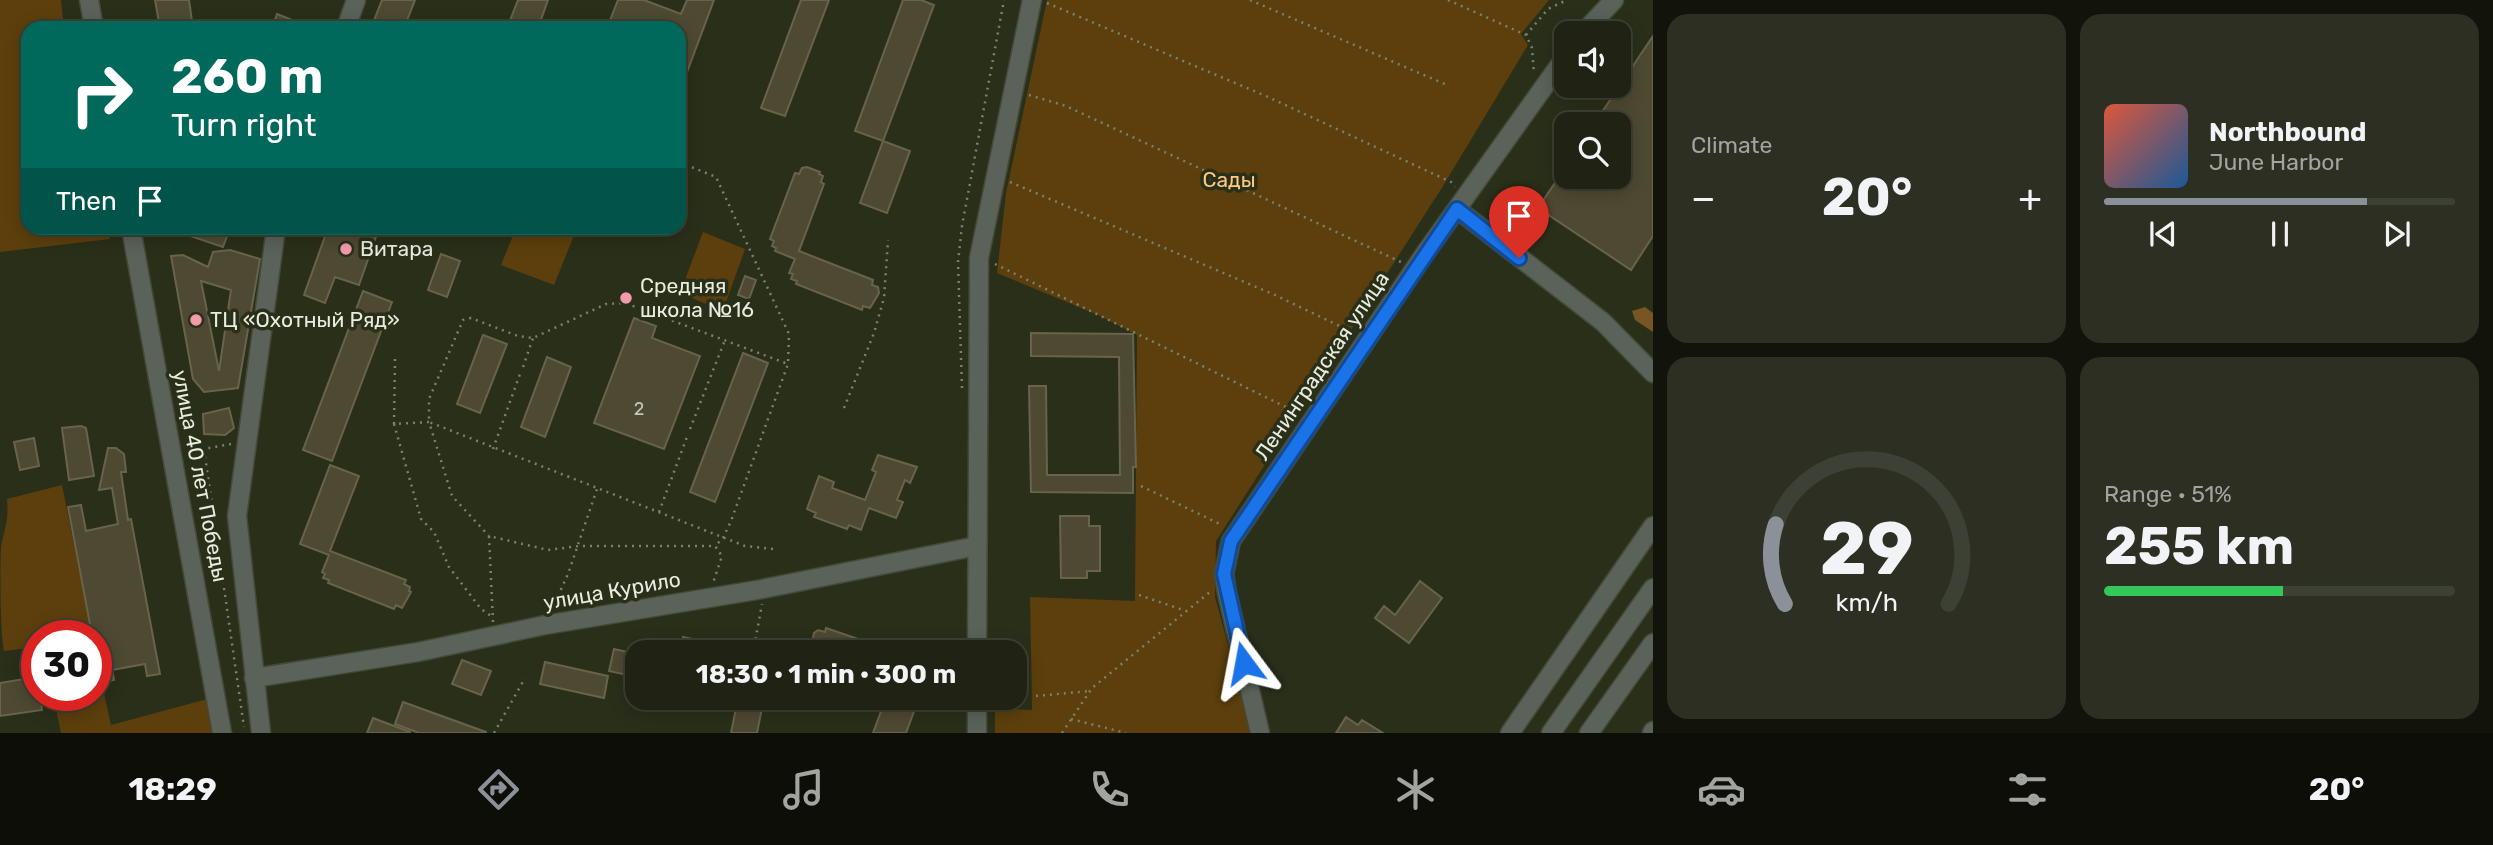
<!DOCTYPE html>
<html lang="en">
<head>
<meta charset="utf-8">
<style>
	body { margin:0; font-family:Rubik,sans-serif; background:#2d2f22; color:#f1f3f6; height:100vh; display:flex; flex-direction:column; font-size:26px; white-space:nowrap }
	* { box-sizing:border-box; margin:0 }
	p { font-size:23px; color:#a2a4a0 }
	.icon { flex:none; width:38px; height:38px; fill:none; stroke:currentColor; stroke-width:2; stroke-linecap:round; stroke-linejoin:round }
	.map { position:relative; flex:1; overflow:hidden }
	.sheet { display:flex; flex-direction:column; gap:14px; padding:14px; background:#12130b; width:840px }
	.sheet>* { flex:none }
	.guide { position:absolute; left:21px; top:21px; width:665px; height:214px; border-radius:21px; box-shadow:0 4px 18px #0003,0 0 0 2px #3d4034; background:#00695c; color:#fff; overflow:hidden }
	.tools { position:absolute; left:1554px; top:21px; display:grid; gap:14px }
	.tools a { display:grid; place-items:center; width:77px; height:77px; border-radius:14px; background:#202314; box-shadow:0 4px 18px #0003,0 0 0 2px #3d4034; font-size:35px }
	.speed { position:absolute; left:21px; top:620px; display:flex; gap:14px; font-size:35px; font-weight:700; text-align:center }
	.speed>* { display:grid; place-content:center; width:91px; height:91px; border-radius:50%; background:#202314; box-shadow:0 4px 18px #0003,0 0 0 2px #3d4034; line-height:1 }
	.speed .limit { border:10px solid #d22; background:#fff; color:#111 }
	.pin { position:absolute; display:grid; place-items:center; width:60px; height:60px; color:#fff; margin:-72px -30px; border-radius:50% 50% 50% 0; rotate:-45deg; box-shadow:0 0 7px #0007 }
	.pin .icon { rotate:45deg }
	.me { position:absolute; width:77px; margin:-38px; rotate:347deg; stroke-linejoin:round; filter:drop-shadow(0 0 5px #0008) }
	.turn { display:flex; align-items:center; gap:24px; height:147px; padding:0 35px; font-size:32px }
	.turn .icon { width:91px; height:91px; stroke-width:2.5 }
	.turn b { display:block; font-size:49px; line-height:60px }
	.then { display:flex; align-items:center; height:66px; padding:0 35px; background:#0003; gap:14px; font-size:26px }
	.big { font-size:52px; font-weight:700; line-height:1.1 }
	.sheet .tile { flex:1; display:flex; flex-direction:column; justify-content:center; gap:10px; min-width:0; padding:0 24px; border-radius:21px; background:#2d2f22 }
	.sheet .dial { align-items:center; gap:0 }
	.dial svg { height:182px; overflow:visible; fill:none; stroke:#3d4034; stroke-width:7; stroke-linecap:round; text-anchor:middle }
	.dial text { fill:#f1f3f6; stroke:none }
	.song { display:flex; align-items:center; gap:21px }
	.cover { width:84px; height:84px; border-radius:10px; background:linear-gradient(135deg,hsl(10 70% 55%),hsl(210 70% 35%)) }
	.played { height:7px; border-radius:4px; background:linear-gradient(90deg,#8c9099 75%,#3d4034 75%) }
	.keys { display:flex; justify-content:space-around; direction:ltr }
	.heat { display:flex; justify-content:space-between; align-items:center; font-size:38px; direction:ltr }
	.charge { height:10px; border-radius:5px; background:linear-gradient(90deg,#34c759 51%,#3d4034 0) }
	.sheet .tiles { flex:1; display:grid; gap:14px; grid-template-columns:repeat(2,1fr) }
	.trip { position:absolute; left:625px; top:640px; width:402px; height:70px; border-radius:21px; background:#202314; box-shadow:0 4px 18px #0003,0 0 0 2px #3d4034; font-weight:700; line-height:70px; text-align:center }
	.tab-bar { display:flex; height:112px; justify-content:space-around; align-items:center; background:#0d0e08; color:#a2a4a0 }
	.tab-bar .icon { width:49px; height:49px }
	.tab-bar .on { color:#8c9099 }
	.tab-bar b { font-size:32px; color:#f1f3f6 }
	main { display:flex; flex:1; min-height:0 }
	.map>svg:first-child { display:block }
</style>
</head>
<body>
<main>
<div class="map">
<svg width="1653" height="733" viewBox="0 0 1653 733">
	<rect width="100%" height="100%" fill="#2a2f1a"/>
	<path fill="#5c3f0c" d="M 0,0 L 61,0 L 64,28 L 28,28 L 28,228 L 107,228 L 110,239 L 0,252 Z
		M 1047,0 L 1549,0 L 1521,34 L 1528,45 L 1443,186 L 1216,541 L 1215,597 L 1252,733 L 995,733 L 995,708 L 1032,710 L 1030,597 L 1135,601 L 1137,335 L 1098,315 L 997,273 L 1006,193 Z
		M 516,228 L 577,228 L 554,285 L 501,265 Z
		M 703,232 L 745,249 L 723,311 L 680,293 Z
		M 62,485 L 92,635 L 37,635 L 37,647 L 4,651 C 0,629 0,569 1,547 C 5,526 9,521 7,499 Z
		M 96,658 L 111,725 L 211,698 L 213,733 L 61,733 L 53,695 L 96,695 Z"/>
	<path fill="#775621" d="M 1645,307 L 1653,313 L 1653,332 L 1635,320 L 1632,311 Z"/>
	<path fill="#4e4932" stroke="#68634b" stroke-width="2" fill-rule="evenodd" d="M 155,0 L 189,0 L 193,28 L 160,28 Z
		M 382,0 L 415,0 L 404,28 L 371,28 Z
		M 518,0 L 548,0 L 538,28 L 507,28 Z
		M 618,0 L 644,0 L 681,14 L 687,0 L 714,0 L 680,91 L 679,28 L 607,28 Z
		M 801,0 L 829,0 L 785,116 L 761,108 Z
		M 903,0 L 921,0 L 934,5 L 883,141 L 855,131 Z
		M 277,14 L 310,27 L 309,28 L 272,28 Z
		M 1653,36 L 1653,236 L 1631,270 L 1538,208 L 1559,177 L 1619,177 L 1619,124 L 1594,124 Z
		M 883,141 L 910,151 L 887,213 L 860,203 Z
		M 807,167 L 820,172 L 819,174 L 823,176 L 821,182 L 824,184 L 799,251 L 873,280 L 872,285 L 878,287 L 879,293 L 870,308 L 863,306 L 862,310 L 796,284 L 797,281 L 791,279 L 793,274 L 789,273 L 795,259 L 775,251 L 776,248 L 772,246 L 774,241 L 770,239 L 795,173 L 799,174 L 802,168 Z
		M 193,228 L 230,228 L 223,247 L 190,236 Z
		M 328,228 L 379,228 L 359,285 L 335,277 L 325,303 L 304,295 Z
		M 230,250 L 260,259 L 238,388 L 204,392 L 193,379 L 171,256 L 183,255 L 208,267 L 213,252 ZM 201,281 L 231,290 L 219,371 Z
		M 441,254 L 460,261 L 447,297 L 428,290 Z
		M 745,276 L 756,280 L 749,299 L 738,295 Z
		M 363,291 L 392,302 L 332,461 L 303,450 Z
		M 634,318 L 656,326 L 652,338 L 700,356 L 664,449 L 594,423 Z
		M 1031,333 L 1133,334 L 1136,467 L 1133,467 L 1133,493 L 1031,492 L 1029,386 L 1046,386 L 1047,475 L 1120,475 L 1119,357 L 1031,356 Z
		M 483,335 L 507,344 L 480,413 L 457,404 Z
		M 743,353 L 768,363 L 715,502 L 690,492 Z
		M 547,357 L 571,367 L 545,437 L 521,427 Z
		M 229,408 L 234,428 L 225,435 L 204,434 L 203,414 Z
		M 81,426 L 86,428 L 94,476 L 69,480 L 62,428 Z
		M 34,438 L 39,466 L 20,470 L 14,442 Z
		M 108,448 L 116,448 L 124,454 L 126,472 L 121,472 L 128,520 L 131,519 L 160,674 L 147,676 L 145,664 L 112,670 L 114,680 L 101,682 L 96,635 L 92,635 L 68,507 L 81,505 L 86,531 L 118,524 L 112,488 L 99,490 Z
		M 878,455 L 917,467 L 910,483 L 905,480 L 897,500 L 903,502 L 896,518 L 869,508 L 861,530 L 849,525 L 847,529 L 814,517 L 816,513 L 807,509 L 819,476 L 834,482 L 832,488 L 865,500 L 876,472 L 872,470 Z
		M 330,465 L 359,476 L 330,551 L 406,580 L 404,584 L 410,587 L 409,591 L 411,592 L 402,608 L 396,605 L 394,609 L 328,583 L 329,580 L 323,578 L 325,574 L 322,572 L 329,555 L 300,544 Z
		M 1060,516 L 1089,516 L 1089,526 L 1100,526 L 1100,571 L 1087,571 L 1087,578 L 1061,578 Z
		M 1420,581 L 1442,598 L 1409,643 L 1375,618 L 1384,606 L 1395,615 Z
		M 826,628 L 893,651 L 893,653 L 810,653 L 814,633 L 818,630 L 825,632 Z
		M 683,637 L 735,648 L 735,653 L 680,653 Z
		M 614,649 L 637,654 L 637,677 L 609,671 Z
		M 462,660 L 491,671 L 481,695 L 452,684 Z
		M 545,662 L 608,676 L 604,698 L 540,684 Z
		M 37,677 L 37,695 L 40,695 L 42,710 L 0,716 L 0,683 Z
		M 738,698 L 764,698 L 757,733 L 731,733 Z
		M 886,698 L 919,698 L 906,733 L 873,733 Z
		M 403,702 L 486,732 L 486,733 L 419,733 L 395,724 Z
		M 1346,717 L 1358,725 L 1362,720 L 1383,733 L 1336,733 Z
		M 373,718 L 410,732 L 410,733 L 367,733 Z"/>
	<g fill="none" stroke-linecap="round" stroke-linejoin="round">
		<defs>
			<path id="minor" d="M 89,0 L 94,28
				M 346,28 L 356,0
				M 1583,33 L 1614,0
				M 1457,209 L 1603,322 L 1653,373
				M 131,228 L 222,733
				M 977,653 L 979,258 L 1032,0
				M 254,678 L 418,652 L 545,625 L 757,590 L 977,546
				M 977,698 L 977,733
				M 261,733 L 237,516 L 276,228
				M 1260,733 L 1227,593 L 1224,574 L 1231,541 L 1426,252 L 1566,56
				M 1510,733 L 1653,526
				M 1551,733 L 1653,588
				M 1589,733 L 1653,643
				M 1652,733 L 1653,731"/>
		</defs>
		<use href="#minor" stroke="#454a36" stroke-width="21"/>
		<path stroke="#7c8170" stroke-width="2.5" stroke-dasharray="2 5" stroke-linecap="butt" d="M 1250,0 L 1447,85
			M 1448,0 L 1526,35 L 1532,48 L 1534,74
			M 1047,3 L 1268,97 L 1451,182 L 1455,187
			M 1526,35 L 1548,9 L 1567,0
			M 1029,95 L 1066,106 L 1403,263
			M 679,162 L 716,177 L 789,334 L 788,364 L 731,521 L 723,538 L 715,546
			M 1010,182 L 1275,295 L 1354,333
			M 995,264 L 1300,414
			M 395,359 L 394,424 L 429,422 L 452,496 L 489,536
			M 523,367 L 533,338
			M 962,388 L 958,262 L 962,226 L 1004,0
			M 844,408 L 874,333 L 884,298 L 888,240
			M 394,424 L 421,519 L 434,532 L 449,567 L 481,609 L 491,616
			M 690,429 L 725,340
			M 231,444 L 204,449 L 244,727
			M 493,449 L 520,374
			M 1141,486 L 1222,525
			M 659,512 L 687,437
			M 773,549 L 745,546 L 429,422 L 429,399 L 463,320 L 471,318 L 518,336 L 533,338 L 606,304 L 625,303 L 788,364
			M 1139,595 L 1186,611
			M 552,609 L 568,574 L 597,489
			M 493,622 L 489,536 L 548,550 L 579,546 L 715,546 L 722,556 L 713,583
			M 753,653 L 762,604
			M 1036,696 L 1090,691
			M 1071,719 L 1126,733
			M 494,733 L 525,678
			M 1062,733 L 1092,688 L 1210,592"/>
		<use href="#minor" stroke="#5a625a" stroke-width="18"/>
	</g>
	<g fill="none" stroke-linecap="round" stroke-linejoin="round">
		<defs>
			<path id="route" d="M 1244,663 L 1224,574 L 1231,541 L 1457,209 L 1519,258"/>
		</defs>
		<use href="#route" stroke="#114b97" stroke-width="18"/>
		<use href="#route" stroke="#1a73e8" stroke-width="12"/>
	</g>
	<g fill="#f39aab" stroke="#2a2f1a" stroke-width="2.5">
		<circle cx="346" cy="249" r="7"/>
		<circle cx="626" cy="298" r="7"/>
		<circle cx="196" cy="320" r="7"/>
	</g>
	<g text-anchor="middle" stroke-width="7" stroke-linejoin="round" paint-order="stroke">
		<g font-size="18" fill="#c2c4b4">
			<text x="639" y="415">2</text>
		</g>
		<g font-size="21" fill="#ffca7e" stroke="#2a2f1a">
			<text x="1229" y="187">Сады</text>
		</g>
		<g font-size="21" fill="#e8eddf" stroke="#2a2f1a" text-anchor="start">
			<text x="360" y="256">Витара</text>
			<text x="640" y="293">Средняя<tspan x="640" dy="24">школа №16</tspan></text>
			<text x="210" y="327">ТЦ «Охотный Ряд»</text>
		</g>
		<g font-size="21" fill="#e8eddf" stroke="#2a2f1a">
			<text transform="translate(1322 366) rotate(-56)" y="7">Ленинградская улица</text>
			<text transform="translate(200 476) rotate(79)" y="7">улица 40 лет Победы</text>
			<text transform="translate(612 591) rotate(-10)" y="7">улица Курило</text>
		</g>
	</g>
</svg>
<div class="tools">
<a><svg class="icon" aria-label="sound" viewBox="0 0 24 24"><path d="M4 9h4l5-4v14l-5-4H4zM17 9q2 3 0 6"/></svg></a>
<a><svg class="icon" aria-label="search" viewBox="0 0 24 24"><circle cx="10" cy="10" r="6"/><path d="M15 15l6 6"/></svg></a>
</div>
<div class="speed"><div class="limit">30</div></div>
<div class="pin" style="left:1519px;top:258px;background:#d93025"><svg class="icon" aria-label="arrive" viewBox="0 0 24 24"><path d="M6 21V4h12l-3 4 3 4H6"/></svg></div>
<svg class="me" style="left:1244px;top:663px" viewBox="-20 -20 40 40"><path d="M0-17L14 15 0 8-14 15z" fill="#1a73e8" stroke="#fff" stroke-width="4"/></svg>
<div class="trip">18:30 · 1 min · 300 m</div>
<div class="guide">
<div class="turn"><svg class="icon" aria-label="right" viewBox="0 0 24 24"><path d="M7 20v-9h11M14 6l5 5-5 5"/></svg><div><b>260 m</b>Turn right</div></div>
<div class="then">Then<svg class="icon" aria-label="arrive" viewBox="0 0 24 24"><path d="M6 21V4h12l-3 4 3 4H6"/></svg></div>
</div>
</div>
<section class="sheet">
<div class="tiles">
<div class="tile"><p>Climate</p>
<div class="heat"><a>−</a><b class="big">20°</b><a>+</a></div>
</div>
<div class="tile">
<div class="song"><i class="cover"></i><div><b>Northbound</b><p>June Harbor</p></div></div>
<div class="played"></div>
<div class="keys"><svg class="icon" aria-label="previous" viewBox="0 0 24 24"><path d="M18 5L8 12l10 7zM5 5v14"/></svg><svg class="icon" aria-label="pause" viewBox="0 0 24 24"><path d="M8 5v14M16 5v14"/></svg><svg class="icon" aria-label="next" viewBox="0 0 24 24"><path d="M6 5l10 7-10 7zM19 5v14"/></svg></div>
</div>
<div class="tile dial"><svg viewBox="0 0 100 80">
<path d="M14 69A42 42 0 1 1 86 69"/>
<path d="M14 69A42 42 0 0 1 10 34" stroke="#8c9099"/>
<text x="50" y="56" font-size="32" font-weight="700">29</text>
<text x="50" y="72" font-size="11">km/h</text>
</svg></div>
<div class="tile"><p>Range · 51%</p><b class="big">255 km</b><div class="charge"></div></div>
</div>
</section>
</main>
<nav class="tab-bar">
<b>18:29</b>
<svg class="icon on" aria-label="directions" viewBox="0 0 24 24"><path d="M12 3l9 9-9 9-9-9zM9 14v-3h6M13 9l2 2-2 2"/></svg>
<svg class="icon" aria-label="music" viewBox="0 0 24 24"><path d="M9 18V5l10-2v13"/><circle cx="6" cy="18" r="3"/><circle cx="16" cy="16" r="3"/></svg>
<svg class="icon" aria-label="phone" viewBox="0 0 24 24"><path d="M5 4h4l2 5-3 2q2 4 5 5l2-3 5 2v4C11 20 4 13 5 4z"/></svg>
<svg class="icon" aria-label="climate" viewBox="0 0 24 24"><path d="M12 3v18M4 7l16 10M4 17L20 7"/></svg>
<svg class="icon" aria-label="car" viewBox="0 0 24 24"><path d="M5 17H2v-5l4-1 3-4h7l3 4 3 1v5h-3M9 17h6M6 11h13"/><circle cx="7" cy="17" r="2"/><circle cx="17" cy="17" r="2"/></svg>
<svg class="icon" aria-label="filters" viewBox="0 0 24 24"><path d="M4 7h16M4 17h16"/><circle cx="9" cy="7" r="2"/><circle cx="15" cy="17" r="2"/></svg>
<b>20°</b>
</nav>
</body>
</html>
